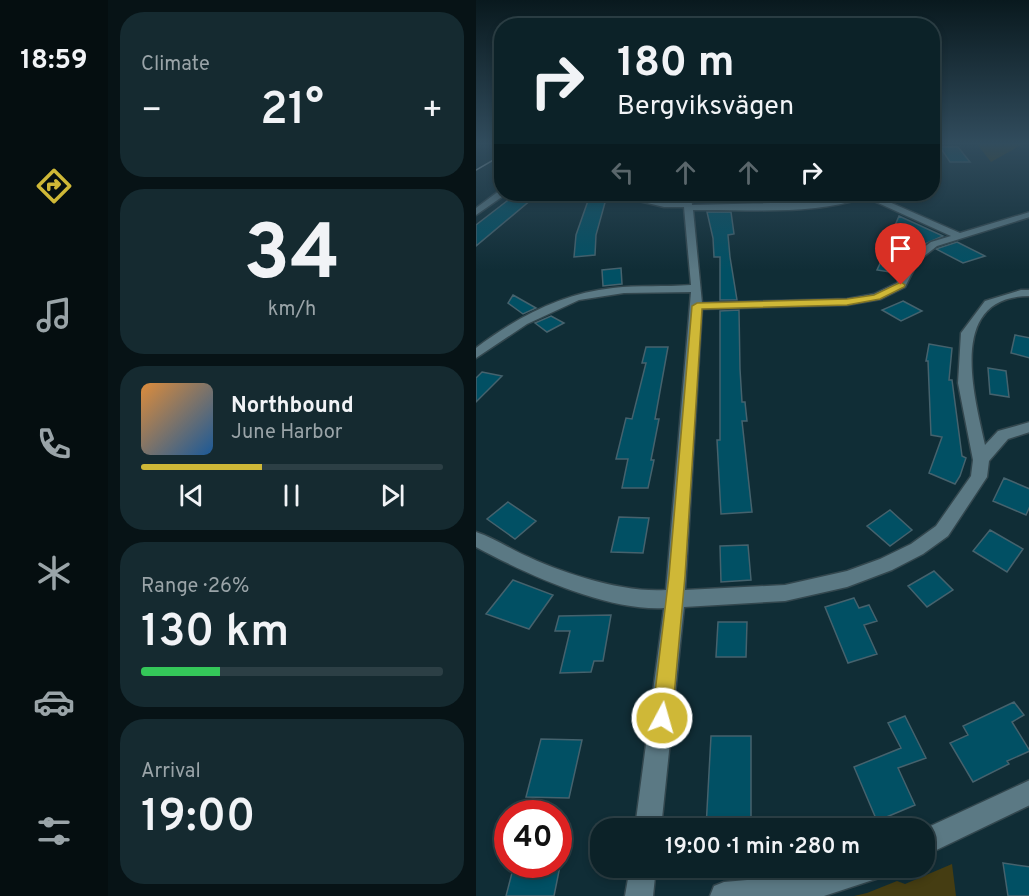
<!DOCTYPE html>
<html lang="en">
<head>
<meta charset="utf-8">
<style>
	body { margin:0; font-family:Overpass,sans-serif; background:#152a30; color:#f1f3f6; height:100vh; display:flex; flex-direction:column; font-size:22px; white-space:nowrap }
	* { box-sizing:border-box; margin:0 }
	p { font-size:20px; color:#9aa4a8 }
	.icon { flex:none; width:33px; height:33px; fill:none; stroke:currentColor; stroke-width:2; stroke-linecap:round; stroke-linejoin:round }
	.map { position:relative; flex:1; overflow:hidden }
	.sheet { display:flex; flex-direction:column; gap:12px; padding:12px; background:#071316; width:368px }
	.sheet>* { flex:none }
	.top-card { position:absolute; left:18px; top:18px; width:446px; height:183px; border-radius:24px; box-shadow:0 3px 9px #0003,0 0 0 2px #2c3f45; background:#0c2228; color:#f1f3f6; overflow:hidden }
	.speed { position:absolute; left:18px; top:800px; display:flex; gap:12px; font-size:30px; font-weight:700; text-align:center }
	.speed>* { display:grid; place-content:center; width:78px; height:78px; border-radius:50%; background:#0c2228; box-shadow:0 3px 9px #0003,0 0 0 2px #2c3f45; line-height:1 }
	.speed .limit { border:9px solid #d22; background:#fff; color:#111 }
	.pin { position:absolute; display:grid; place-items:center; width:51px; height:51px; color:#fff; margin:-62px -26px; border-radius:50% 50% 50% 0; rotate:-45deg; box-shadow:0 0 6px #0007 }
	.pin .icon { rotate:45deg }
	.me { position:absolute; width:66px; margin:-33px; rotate:6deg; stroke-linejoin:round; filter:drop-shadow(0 0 4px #0008) }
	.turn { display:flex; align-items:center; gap:21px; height:126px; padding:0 24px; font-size:27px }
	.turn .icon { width:78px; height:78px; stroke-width:2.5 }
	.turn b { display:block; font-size:42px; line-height:51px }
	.lanes { display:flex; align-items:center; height:57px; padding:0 24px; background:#0003; justify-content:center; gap:30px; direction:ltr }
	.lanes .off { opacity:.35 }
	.big { font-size:45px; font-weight:600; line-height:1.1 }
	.sheet .card { flex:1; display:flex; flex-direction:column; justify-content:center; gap:9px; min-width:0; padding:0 21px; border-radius:24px; background:#152a30 }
	.sheet .dial { align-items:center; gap:0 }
	.dial b { font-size:78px; line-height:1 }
	.song { display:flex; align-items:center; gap:18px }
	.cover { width:72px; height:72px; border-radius:9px; background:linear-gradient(135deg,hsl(30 70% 55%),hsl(210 70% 35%)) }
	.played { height:6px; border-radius:3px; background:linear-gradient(90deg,#cfb837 40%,#2c3f45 40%) }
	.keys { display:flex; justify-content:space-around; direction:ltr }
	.heat { display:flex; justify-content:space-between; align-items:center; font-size:33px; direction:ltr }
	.charge { height:9px; border-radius:4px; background:linear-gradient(90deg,#34c759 26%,#2c3f45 0) }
	.trip { position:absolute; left:114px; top:818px; width:345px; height:60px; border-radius:24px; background:#0c2228; box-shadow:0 3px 9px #0003,0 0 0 2px #2c3f45; font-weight:600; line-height:60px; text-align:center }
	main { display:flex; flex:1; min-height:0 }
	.dock { display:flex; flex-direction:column; width:108px; justify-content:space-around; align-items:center; background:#050e10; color:#9aa4a8 }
	.dock .icon { width:42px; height:42px }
	.dock .selected { color:#cfb837 }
	.dock b { font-size:27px; color:#f1f3f6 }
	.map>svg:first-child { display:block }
</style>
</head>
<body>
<main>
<nav class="dock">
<b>18:59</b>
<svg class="icon selected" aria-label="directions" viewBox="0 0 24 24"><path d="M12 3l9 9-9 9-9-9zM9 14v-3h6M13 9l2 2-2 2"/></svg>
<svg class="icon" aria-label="music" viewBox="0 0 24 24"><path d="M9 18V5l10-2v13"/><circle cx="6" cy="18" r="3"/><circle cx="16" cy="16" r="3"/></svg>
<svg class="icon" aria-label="phone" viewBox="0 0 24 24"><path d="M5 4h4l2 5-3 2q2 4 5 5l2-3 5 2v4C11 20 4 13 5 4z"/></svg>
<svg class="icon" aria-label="climate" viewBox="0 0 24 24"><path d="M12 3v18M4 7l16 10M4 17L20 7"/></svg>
<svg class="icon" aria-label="car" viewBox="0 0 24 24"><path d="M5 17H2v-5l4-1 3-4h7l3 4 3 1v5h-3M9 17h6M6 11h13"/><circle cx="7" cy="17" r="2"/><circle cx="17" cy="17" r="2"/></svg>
<svg class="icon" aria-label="filters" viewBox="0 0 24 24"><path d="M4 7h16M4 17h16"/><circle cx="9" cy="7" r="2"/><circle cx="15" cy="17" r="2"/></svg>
</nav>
<section class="sheet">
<div class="card"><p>Climate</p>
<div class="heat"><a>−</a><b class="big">21°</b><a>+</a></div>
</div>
<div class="card dial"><b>34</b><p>km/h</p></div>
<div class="card">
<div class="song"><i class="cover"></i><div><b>Northbound</b><p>June Harbor</p></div></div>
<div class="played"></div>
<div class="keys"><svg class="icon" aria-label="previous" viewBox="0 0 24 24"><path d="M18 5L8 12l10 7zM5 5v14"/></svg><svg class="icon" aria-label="pause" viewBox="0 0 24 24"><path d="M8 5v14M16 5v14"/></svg><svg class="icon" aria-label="next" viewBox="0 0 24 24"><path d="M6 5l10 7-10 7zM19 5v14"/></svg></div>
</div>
<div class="card"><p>Range · 26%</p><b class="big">130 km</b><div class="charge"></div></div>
<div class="card"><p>Arrival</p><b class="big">19:00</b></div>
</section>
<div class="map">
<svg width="554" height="896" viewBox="0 0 554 896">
	<rect width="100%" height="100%" fill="#102d36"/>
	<path fill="#453d12" d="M 501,144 L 547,144 L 515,162 Z
		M 476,864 L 480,896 L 378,896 L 391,893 L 421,881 L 429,884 Z"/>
	<path fill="#015064" stroke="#45626d" stroke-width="1.5" d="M 464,147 L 482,147 L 494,162 L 474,162 Z
		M 40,194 L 62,194 L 0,246 L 0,225 Z
		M 114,195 L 130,199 L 120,235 L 119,255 L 98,257 L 100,235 Z
		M 231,212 L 255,212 L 258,234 L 252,235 L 254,257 L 261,300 L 244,300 L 244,257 L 238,257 L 237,238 Z
		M 423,216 L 467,236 L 449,244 L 435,237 L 420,273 L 401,270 L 410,251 L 435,237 L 418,228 Z
		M 481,242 L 509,256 L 487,263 L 460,249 Z
		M 145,268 L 146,284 L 127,286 L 126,270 Z
		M 37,295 L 60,308 L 47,314 L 32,303 Z
		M 427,301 L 446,311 L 425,321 L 406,310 Z
		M 263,310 L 264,369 L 266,402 L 269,402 L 271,421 L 266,421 L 276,512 L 245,514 L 241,440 L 244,440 L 244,311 Z
		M 75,316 L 88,323 L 71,332 L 59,323 Z
		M 539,335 L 554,338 L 554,358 L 535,353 Z
		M 453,344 L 476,348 L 473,380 L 476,380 L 486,456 L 490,458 L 484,476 L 479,484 L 453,473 L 466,437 L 455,435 L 452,361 L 450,361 Z
		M 170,347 L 192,347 L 179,419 L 183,419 L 175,460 L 178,460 L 172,488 L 146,488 L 152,459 L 140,459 L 150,418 L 156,419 L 170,363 L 166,363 Z
		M 512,368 L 530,371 L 533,397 L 514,394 Z
		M 6,372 L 26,376 L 0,402 L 0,378 Z
		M 528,478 L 554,489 L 554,506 L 550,515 L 517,501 Z
		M 32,502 L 60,521 L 39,539 L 11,519 Z
		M 414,510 L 436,530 L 414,546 L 391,526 Z
		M 143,517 L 173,518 L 167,553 L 135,552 Z
		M 514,530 L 547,549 L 531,572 L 497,551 Z
		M 272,545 L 275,580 L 245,582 L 244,546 Z
		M 458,571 L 477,590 L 451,607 L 432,586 Z
		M 37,580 L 77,595 L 53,629 L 10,614 Z
		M 378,598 L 383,608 L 393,605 L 401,621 L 388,625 L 401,654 L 372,663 L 349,607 Z
		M 135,615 L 127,661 L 118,661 L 115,672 L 84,673 L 94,631 L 79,631 L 83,616 Z
		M 242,622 L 271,622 L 270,657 L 240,657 Z
		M 538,702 L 548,715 L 536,722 L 554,751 L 531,761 L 533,764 L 497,782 L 474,743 L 492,735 L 487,726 Z
		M 429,716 L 450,758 L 422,768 L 439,805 L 401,821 L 378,767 L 425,748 L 412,723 Z
		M 235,736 L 275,736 L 275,827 L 230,828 Z
		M 65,739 L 106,740 L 93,798 L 50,797 Z
		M 527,863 L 554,867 L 554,896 L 532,896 Z
		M 38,865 L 84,866 L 78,896 L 30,896 Z"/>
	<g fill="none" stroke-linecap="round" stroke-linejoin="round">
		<defs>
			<path id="minor" d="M 456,149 L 459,151 L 460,155 L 456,157 Z
				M 23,191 L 30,194 L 0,215 L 0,208 Z
				M 134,194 C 158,191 183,201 208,201 L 207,194 L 215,194 L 216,205 L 332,202 L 395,194 L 484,233 L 554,212 L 554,217 L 461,246 L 442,261 L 429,287 L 405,299 L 371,305 L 226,309 L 209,590 L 309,585 L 371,571 L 404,559 L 435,544 L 460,526 L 495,476 L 497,460 L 482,383 L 485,333 L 509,301 L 545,290 L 554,290 L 554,296 C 470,296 498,395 509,445 L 522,431 L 554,422 L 554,432 L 532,439 L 513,461 L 511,477 L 472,536 L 447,554 L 416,570 L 371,587 L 309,601 L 208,607 L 185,828 L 159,828 L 188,608 C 131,611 50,574 0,547 L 0,532 C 16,537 31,547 46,554 C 86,573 146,593 190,590 L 215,292 L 148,293 L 103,300 L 51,324 L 0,358 L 0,348 C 41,317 86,293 137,288 C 163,285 189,287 215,285 L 208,207 L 188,207 ZM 389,197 L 475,236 L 455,242 L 435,257 L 421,283 L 398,294 L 371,299 L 226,303 L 217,210 C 271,209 338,216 389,197 Z
				M 554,780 L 554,805 L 448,856 L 448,829 Z
				M 154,867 L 180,867 L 177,896 L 149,896 Z
				M 356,867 L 413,867 L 409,876 L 348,896 L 234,896 L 238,886 L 248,882 L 330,875 Z"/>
		</defs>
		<use href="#minor" stroke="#33474e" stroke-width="3"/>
		<use href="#minor" fill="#5b7984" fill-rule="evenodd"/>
		<path stroke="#a4b6bd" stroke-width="1.5" d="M 0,170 L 26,155"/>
	</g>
	<linearGradient id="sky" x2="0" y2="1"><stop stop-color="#09191e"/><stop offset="0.53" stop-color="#314c5d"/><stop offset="1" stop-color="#314c5d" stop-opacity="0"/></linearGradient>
	<rect width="554" height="270" fill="url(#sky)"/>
	<path fill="#cfb837" stroke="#877824" stroke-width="1.5" d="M 425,282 L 429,285 L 428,287 L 404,299 L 371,305 L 226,309 L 209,576 L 196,718 L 193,726 L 186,728 L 179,726 L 176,718 L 193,576 L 216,306 L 221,303 L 371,299 L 398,295 Z"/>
</svg>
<div class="speed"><div class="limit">40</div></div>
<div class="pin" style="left:425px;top:285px;background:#d93025"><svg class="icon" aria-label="arrive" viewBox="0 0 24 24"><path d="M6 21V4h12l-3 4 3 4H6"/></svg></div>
<svg class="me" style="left:186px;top:718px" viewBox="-20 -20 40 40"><circle r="17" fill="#cfb837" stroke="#fff" stroke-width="3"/><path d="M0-11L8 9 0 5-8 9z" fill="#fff"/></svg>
<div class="trip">19:00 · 1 min · 280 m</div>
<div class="top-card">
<div class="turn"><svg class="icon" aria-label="right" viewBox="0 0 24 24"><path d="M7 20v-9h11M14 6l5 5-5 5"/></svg><div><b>180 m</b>Bergviksvägen</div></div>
<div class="lanes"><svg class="icon off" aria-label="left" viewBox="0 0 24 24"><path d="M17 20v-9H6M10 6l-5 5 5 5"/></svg><svg class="icon off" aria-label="ahead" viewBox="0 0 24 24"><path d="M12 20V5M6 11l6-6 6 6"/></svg><svg class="icon off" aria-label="ahead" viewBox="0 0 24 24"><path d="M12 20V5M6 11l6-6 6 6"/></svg><svg class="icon" aria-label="right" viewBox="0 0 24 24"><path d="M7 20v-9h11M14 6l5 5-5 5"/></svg></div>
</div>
</div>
</main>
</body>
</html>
